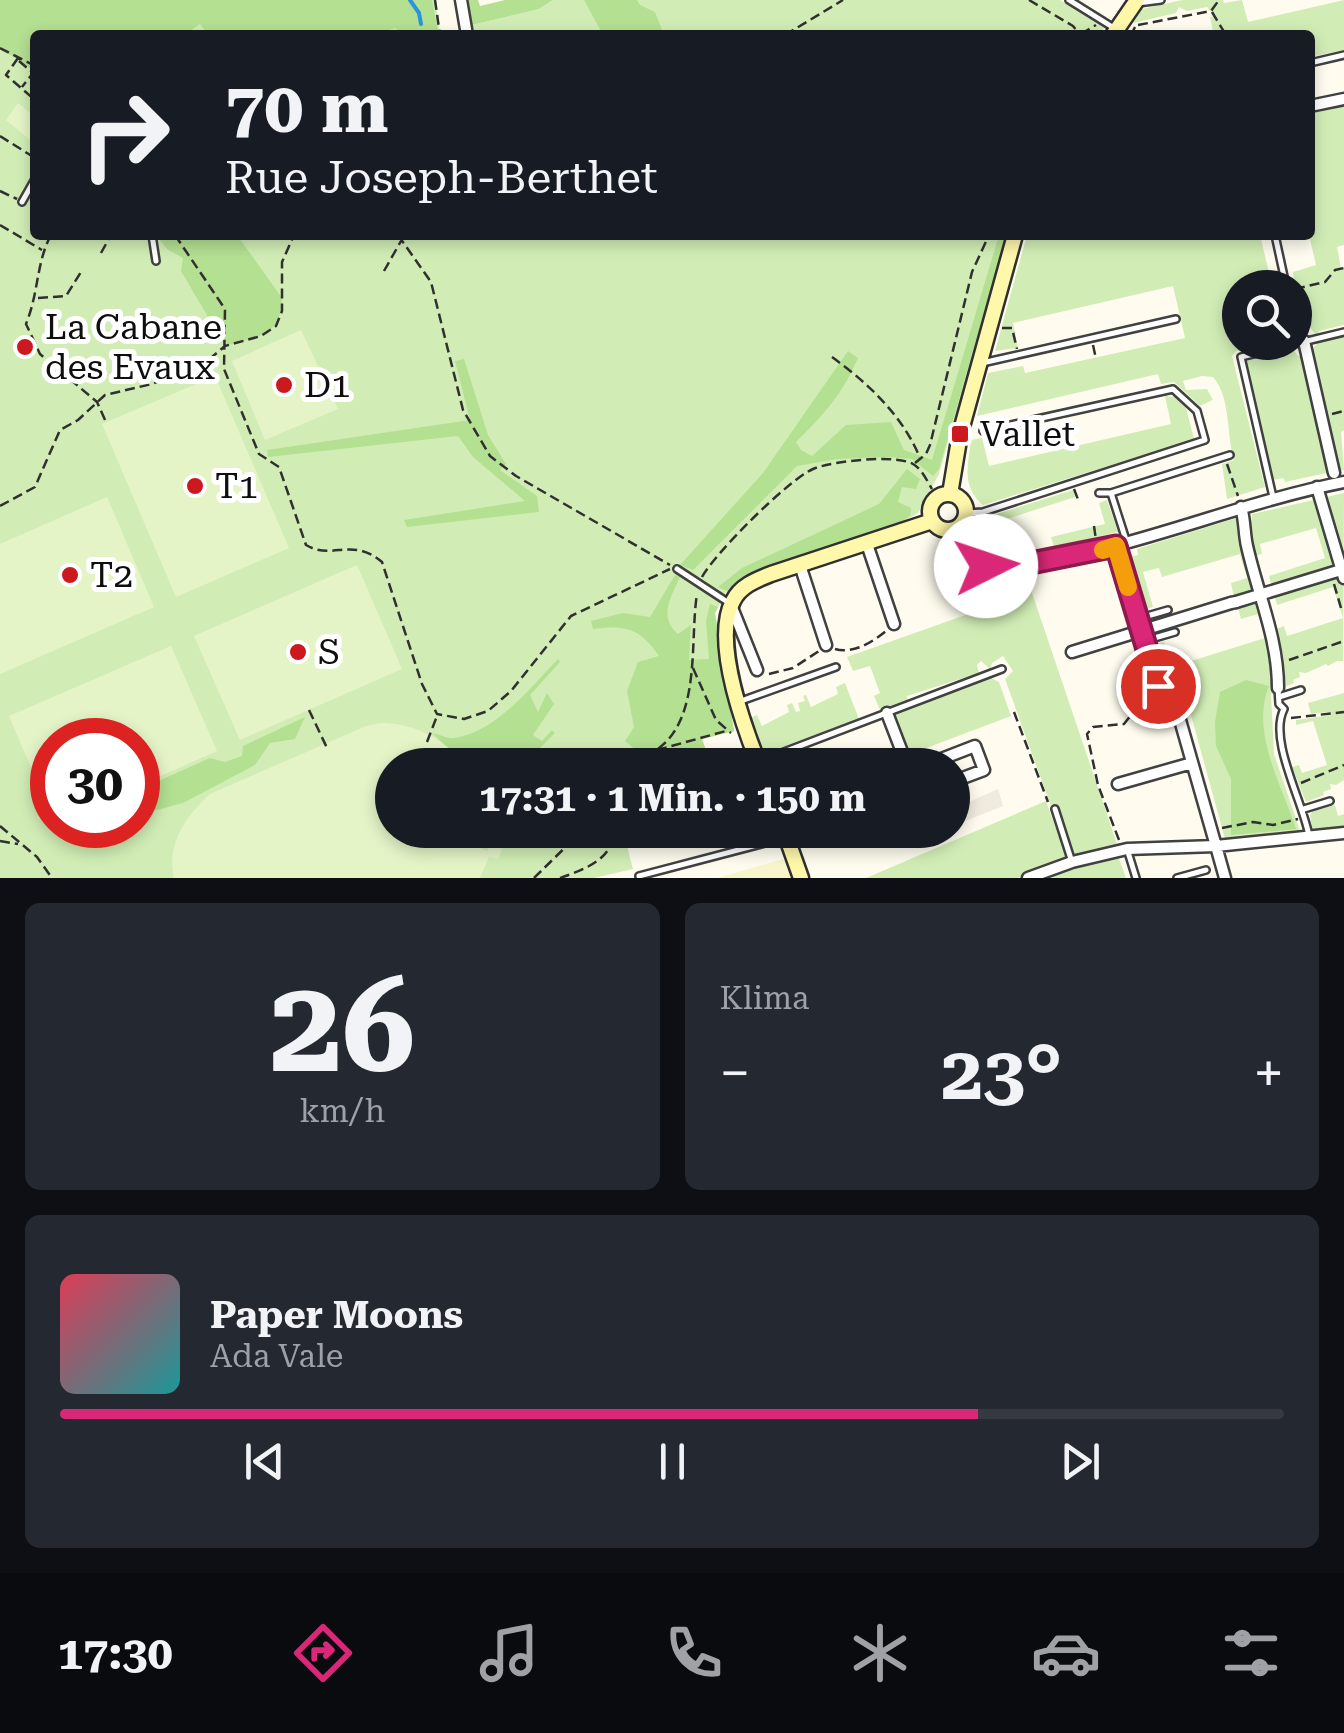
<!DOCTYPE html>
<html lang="de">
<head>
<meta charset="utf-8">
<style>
	body { margin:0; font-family:"Roboto Serif",serif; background:#242831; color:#f1f3f6; height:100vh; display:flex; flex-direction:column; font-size:38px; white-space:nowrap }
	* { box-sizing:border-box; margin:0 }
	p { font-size:32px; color:#9ea1a6 }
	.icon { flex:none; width:55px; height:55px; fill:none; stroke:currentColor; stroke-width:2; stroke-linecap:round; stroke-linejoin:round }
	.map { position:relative; height:878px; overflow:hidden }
	.side { display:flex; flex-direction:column; gap:25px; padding:25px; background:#0d0f14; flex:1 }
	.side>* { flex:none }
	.guide { position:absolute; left:30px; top:30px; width:1285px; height:210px; border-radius:10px; box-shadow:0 5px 15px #0003; background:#171b24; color:#f1f3f6; overflow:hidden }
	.tools { position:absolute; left:1222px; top:270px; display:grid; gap:20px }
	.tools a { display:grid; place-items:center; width:90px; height:90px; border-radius:50%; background:#171b24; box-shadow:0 5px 15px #0003; font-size:50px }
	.speed { position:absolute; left:30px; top:718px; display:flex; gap:20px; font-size:50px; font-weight:700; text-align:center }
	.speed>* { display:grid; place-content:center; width:130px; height:130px; border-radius:50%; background:#171b24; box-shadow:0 5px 15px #0003; line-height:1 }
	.speed .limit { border:15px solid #d22; background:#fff; color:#111 }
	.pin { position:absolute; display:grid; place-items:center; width:85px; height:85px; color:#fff; margin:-42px; border:5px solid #fff; border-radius:50%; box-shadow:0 2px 10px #0007 }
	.me { position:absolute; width:110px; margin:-55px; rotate:86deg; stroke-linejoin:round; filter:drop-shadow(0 0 8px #0008) }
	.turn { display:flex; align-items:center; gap:35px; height:210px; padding:0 30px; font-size:45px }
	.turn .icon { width:130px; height:130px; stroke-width:2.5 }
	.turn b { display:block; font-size:70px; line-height:85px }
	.big { font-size:75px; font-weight:700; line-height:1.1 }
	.side .card { flex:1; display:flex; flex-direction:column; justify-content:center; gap:15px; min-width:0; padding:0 35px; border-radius:15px; background:#242831 }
	.side .dial { align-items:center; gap:0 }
	.dial b { font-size:130px; line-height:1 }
	.song { display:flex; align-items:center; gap:30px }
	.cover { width:120px; height:120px; border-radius:15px; background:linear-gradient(135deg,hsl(350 70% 55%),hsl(180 70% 35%)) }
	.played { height:10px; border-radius:5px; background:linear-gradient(90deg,#db2777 75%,#363941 75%) }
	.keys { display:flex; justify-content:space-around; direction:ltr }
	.heat { display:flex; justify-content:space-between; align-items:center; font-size:55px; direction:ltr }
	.side .tiles { flex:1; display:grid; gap:25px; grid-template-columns:1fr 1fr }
	.card:last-child { grid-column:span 2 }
	.trip { position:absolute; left:375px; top:748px; width:595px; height:100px; border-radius:50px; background:#171b24; box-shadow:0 5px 15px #0003; font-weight:700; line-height:100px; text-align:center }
	.dock { display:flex; height:160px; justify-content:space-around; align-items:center; background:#090b0e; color:#9ea1a6 }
	.dock .icon { width:70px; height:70px }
	.dock .current { color:#db2777 }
	.dock b { font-size:45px; color:#f1f3f6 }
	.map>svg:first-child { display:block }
</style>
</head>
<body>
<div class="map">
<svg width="1344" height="878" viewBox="0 0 1344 878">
	<rect width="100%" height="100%" fill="#fffcef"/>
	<path fill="#f8f5cc" d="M 787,858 L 794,878 L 717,878 Z"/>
	<path fill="#d1edb5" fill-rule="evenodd" d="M 0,0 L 435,0 L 440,35 L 35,35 L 35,235 L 1007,235 L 939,474 L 918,513 L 897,525 L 743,577 L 727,591 L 715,613 L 734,731 L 702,739 L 709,759 L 690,765 L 392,765 L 392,830 L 623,830 L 633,869 L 594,878 L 0,878 ZM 52,740 L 138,740 L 138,825 L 52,825 Z
		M 553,0 L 1060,0 L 1104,28 L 1100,35 L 473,35 L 472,25 L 539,9 Z
		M 1182,0 L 1223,0 L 1224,3 L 1242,0 L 1248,22 L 1344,0 L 1344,50 L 1310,57 L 1310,35 L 1197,35 L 1213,31 L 1210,17 L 1214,16 L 1207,7 L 1187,11 L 1179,7 L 1176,13 L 1133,23 L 1142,9 Z
		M 1344,106 L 1344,245 L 1337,247 L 1341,268 L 1344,268 L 1344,325 L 1319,331 L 1319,334 L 1315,334 L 1309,326 L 1295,329 L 1295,288 L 1240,288 L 1240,342 L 1273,343 L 1236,351 L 1232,356 L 1265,487 L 1227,499 L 1222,464 L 1234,460 C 1226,434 1231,397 1213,377 L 1202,376 L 1183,381 L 1186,390 L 1207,389 L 1213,400 L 1200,406 L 1174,382 L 1161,384 L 1158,374 L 977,416 L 988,373 L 1023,366 L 1025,373 L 1185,338 L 1173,286 L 1013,323 L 1018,348 L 995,351 L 1027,235 L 1260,235 L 1272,285 L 1294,281 L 1293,272 L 1316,265 L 1309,235 L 1310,114 Z
		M 1344,336 L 1344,430 L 1341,432 L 1344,470 L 1337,471 L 1310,353 L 1318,342 Z
		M 1292,348 L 1298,356 L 1304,356 L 1331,472 L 1285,482 L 1283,478 L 1273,480 L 1246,359 Z
		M 1165,396 L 1175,397 L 1186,408 L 1194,439 L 983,505 C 961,486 968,466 971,440 L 982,438 L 989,466 L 1171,424 Z
		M 1073,490 L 1075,497 L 979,528 L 985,546 L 991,545 L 995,554 L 1024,545 L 1026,552 C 998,559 980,560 972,528 L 978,520 Z
		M 1344,493 L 1343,661 L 1337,661 L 1328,666 L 1326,664 L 1306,673 L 1299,672 L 1300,677 L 1293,680 L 1294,683 L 1282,688 L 1280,649 L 1274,630 L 1284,626 L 1287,636 L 1343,618 L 1333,587 L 1277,605 L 1269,576 L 1325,558 L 1316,528 L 1260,544 L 1262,554 L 1253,556 L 1250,535 L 1252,514 Z
		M 1107,500 L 1118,532 L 1054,547 L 1051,537 L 1105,524 L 1099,503 Z
		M 1240,517 L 1256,590 L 1234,597 L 1231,583 L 1247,578 L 1240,554 L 1162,577 L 1159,568 L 1143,572 L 1153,607 L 1146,609 L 1130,557 L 1138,555 L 1137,549 Z
		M 1029,584 L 1117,844 L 1076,856 L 1071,850 L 1058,807 L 1052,809 L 1005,679 L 1013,671 L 1003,656 L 992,663 L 990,669 L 981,661 L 977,665 L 979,673 L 907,696 L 907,700 L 880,710 L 874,696 L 880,693 L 870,666 L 853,671 L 847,657 L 971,613 L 969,604 Z
		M 1258,598 L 1274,650 L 1275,692 L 1271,694 L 1274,754 L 1301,834 L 1225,839 L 1191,715 L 1167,682 L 1156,644 L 1164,642 L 1175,676 L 1190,672 L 1188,662 L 1265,638 L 1258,614 L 1241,619 L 1238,608 L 1254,603 L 1254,599 Z
		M 991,678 L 999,682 L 1011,716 L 908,755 L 893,715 Z
		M 845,683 L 859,719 L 763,754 L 750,718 L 757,715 L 762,726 L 789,712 L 787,705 L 792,703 L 796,712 L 800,711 L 798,703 L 805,701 L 803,696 L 806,695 L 811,707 L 838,694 L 836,687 Z
		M 1344,693 L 1344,780 L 1336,785 L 1330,784 L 1331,789 L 1323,792 L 1324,795 L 1306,802 L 1292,767 L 1299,765 L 1302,773 L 1327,765 L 1313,721 L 1296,725 L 1296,720 L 1331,715 L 1330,712 L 1311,714 L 1308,703 Z
		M 1046,801 L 1067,859 L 1018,878 L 866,878 Z
		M 1335,805 L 1338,816 L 1344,814 L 1344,827 L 1313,832 L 1310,815 L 1313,811 Z
		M 1118,856 L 1126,878 L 1053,878 L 1053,874 Z"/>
	<path fill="#b4e092" d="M 0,0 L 432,0 L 439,35 L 399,35 L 396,28 L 370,35 L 208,35 L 200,24 L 190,31 L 192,35 L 35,35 L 35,71 L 0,48 Z
		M 467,0 L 478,0 L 480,6 L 505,0 L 553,0 L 539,9 L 472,25 Z
		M 584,0 L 637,0 L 640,5 L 655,12 L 664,35 L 603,35 Z
		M 156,235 L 237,235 L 282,298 C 281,338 257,336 225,346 L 181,271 L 183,258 L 167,249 Z
		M 999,235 L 1006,235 L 939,469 L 933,476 L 912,459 L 887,457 L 838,459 L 797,466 L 693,570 L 680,565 L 763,473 L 848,351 L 858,358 C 844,392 822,417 796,442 L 801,450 L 812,456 L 846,425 L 891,422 L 904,450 L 932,460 Z
		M 464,359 L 488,435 L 506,464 L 500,470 L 537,496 L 539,512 L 407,527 L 404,520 L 525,501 L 473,457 L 458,436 L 268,457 L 267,450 L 470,420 L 455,361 Z
		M 907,469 L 920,479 L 916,489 L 902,487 L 898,502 L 911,508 L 910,516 L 897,525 L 743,577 L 727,591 L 718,587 L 742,568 L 879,504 Z
		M 675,575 L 680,577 C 671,597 658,617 678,634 L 691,625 L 689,660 L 709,659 L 706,621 L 710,604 L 718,607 L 715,613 L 734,731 L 702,739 L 709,759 L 690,765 L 641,765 L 648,760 L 625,741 L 634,727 L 627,691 L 638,662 L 659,656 C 640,628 625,625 593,629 L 591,621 L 623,613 L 650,617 Z
		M 558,659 L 560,662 L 530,695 L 538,712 L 547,693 L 554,704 L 533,735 L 542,741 L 552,730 L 555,733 L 523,765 L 467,765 L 432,733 C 439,734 447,739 455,738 C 497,731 530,688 558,659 Z
		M 1246,680 L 1269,686 C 1250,732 1282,785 1296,829 L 1231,835 L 1231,779 L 1216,746 L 1215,722 L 1220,692 Z
		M 305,717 L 295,739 L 270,743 L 255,765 L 183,803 L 138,815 L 138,790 L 210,758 L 225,762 L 242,756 L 243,746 Z"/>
	<path fill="#e4f4c7" d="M 18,103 L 35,117 L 35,144 L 6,120 Z
		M 301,330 L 338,409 L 265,440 L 232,361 Z
		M 215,376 L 289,548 L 176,597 L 102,424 Z
		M 107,497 L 154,607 L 0,674 L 0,544 Z
		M 357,565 L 402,669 L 240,740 L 194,636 Z
		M 171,646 L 217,751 L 138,786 L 138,740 L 52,740 L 52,816 L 9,716 Z
		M 381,723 C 419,724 441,739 467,765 L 392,765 L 392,830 L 482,830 L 475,846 L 487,851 L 491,845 L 502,849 L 498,859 L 489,857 L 480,878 L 174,878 C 166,844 186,816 210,794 L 366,726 Z"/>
	<path fill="#f0ebdd" d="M 998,789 L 1003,806 L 953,826 L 953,809 Z"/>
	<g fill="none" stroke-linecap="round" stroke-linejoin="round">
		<path stroke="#2f93d9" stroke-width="4" d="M 410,0 L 419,13 L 421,24"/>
		<defs>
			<path id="lane" d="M 1069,0 L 1114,28
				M 1138,3 L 1161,0
				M 1310,63 L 1344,55
				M 22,202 L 35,179
				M 152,235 L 156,261
				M 1275,235 L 1285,281
				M 982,363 L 1176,319
				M 1099,493 L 1111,493
				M 1273,497 L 1241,357 L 1344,332
				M 967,513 L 983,512 L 1205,440 L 1197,411 L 1173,389 L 983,431
				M 1126,540 L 1111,493 L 1230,455
				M 677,569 L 729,603
				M 1137,619 L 1168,610
				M 1144,641 L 1175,632
				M 1278,688 L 1279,704 L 1284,709 C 1268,740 1303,801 1309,836
				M 1279,697 L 1301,690
				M 741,701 L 836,667
				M 760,761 L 1002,669
				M 1055,809 L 1071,859
				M 1304,809 L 1330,801
				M 1128,852 L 1136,878
				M 639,876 L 784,838
				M 1177,878 L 1206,870"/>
			<path id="street" d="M 461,0 L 467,35
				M 1310,106 L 1344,99
				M 1304,341 L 1334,473
				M 1317,487 L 1344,578
				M 1241,507 C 1245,520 1244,533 1247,546 C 1258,595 1278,638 1278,688
				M 956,529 C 963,546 971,562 991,567 C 1008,571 1028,564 1045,561 C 1147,544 1242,502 1344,482
				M 867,544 L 894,624
				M 1115,547 L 1157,686 L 1178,713 L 1216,846 L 1344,833
				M 800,565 L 826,645
				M 1236,602 L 1341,570
				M 731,605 L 757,670
				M 1072,652 L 1231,603
				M 887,713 L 907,765
				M 926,765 L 975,746 L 984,770 L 952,782
				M 1118,784 L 1192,763
				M 932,830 L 932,832
				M 1028,878 L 1072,862 L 1127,849 L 1216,846 L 1225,878"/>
			<path id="secondary" d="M 1113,35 L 1137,0
				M930 512a18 18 0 1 1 36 0a18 18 0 1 1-36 0Z
				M 950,494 L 960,434 L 1015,235
				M 759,765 C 744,727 712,640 733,601 C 740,586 756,580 771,574 L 932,521
				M 784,830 L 801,878"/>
		</defs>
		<use href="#lane" stroke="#414141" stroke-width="10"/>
		<use href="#street" stroke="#414141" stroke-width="15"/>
		<use href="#secondary" stroke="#303030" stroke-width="19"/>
		<path stroke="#303030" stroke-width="2.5" stroke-dasharray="10 5" stroke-linecap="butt" d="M 435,0 L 440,35
			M 1029,0 L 1073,26 L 1080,35
			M 1212,12 L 1226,35
			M 1138,25 L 1211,11 L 1219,0
			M 1081,34 L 1096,25
			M 785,35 L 843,0
			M 1131,35 L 1135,27
			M 0,48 L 35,66
			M 18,58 L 6,75 L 35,100
			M 19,61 L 33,73 L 22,87
			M 0,136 L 35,158
			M 35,156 L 35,144
			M 0,191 L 17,199
			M 0,225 L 42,250
			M 51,235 C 36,263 39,292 26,324 L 40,354 L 97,402 L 106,422
			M 175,235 L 225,309 L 224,369 L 259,454 L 279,467 L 306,545 C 333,561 351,536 382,562 L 422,684 L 437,714 L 464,719 L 488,711 L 511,691 L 571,616 L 670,569
			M 398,235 L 431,282 L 463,410 L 490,456 L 516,476 L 670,565
			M 101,253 L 111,235
			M 384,271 L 401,241
			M 1295,288 L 1299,330
			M 1295,289 L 1325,282 L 1335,270 L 1344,268
			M 38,298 L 66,296 L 81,272
			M 1002,328 L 1012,328 L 1017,349
			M 1093,345 L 1096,359
			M 832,357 C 868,383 903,416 920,458
			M 1332,414 L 1344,411
			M 915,463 L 926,454 L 930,445 L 972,272 L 989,235
			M 1227,464 L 1238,496
			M 1074,489 L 1079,502
			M 0,506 L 35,487 L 60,430 L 78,420 L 105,395 L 152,384 L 206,362 L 225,346 L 261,336 L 276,326 L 282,311 L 282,262 L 294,235
			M 1094,526 L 1096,540
			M 702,577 C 715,553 788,480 813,469 C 831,461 896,454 913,464 C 922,469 927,481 932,489
			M 1334,584 L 1341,608
			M 835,649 C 853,654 871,643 886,631
			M 1289,660 L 1344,641
			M 693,668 L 716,720 L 731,733
			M 769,674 L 793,668 L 819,651
			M 309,710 L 328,750
			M 1014,712 L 1048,802
			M 1291,718 L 1344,712
			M 427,742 L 437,716
			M 657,750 L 726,731
			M 633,765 C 644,758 657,751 666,742 C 700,707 690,638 697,594
			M 1301,783 L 1344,765
			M 0,826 L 37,857 L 52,878
			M 1222,828 L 1253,822 L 1273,825 L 1298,819
			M 1119,840 L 1098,785 L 1087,734 L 1093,727 L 1124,724 L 1141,702
			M 0,841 L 18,844
			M 534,878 L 583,830
			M 560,878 C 583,870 615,859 613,830"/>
		<use href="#lane" stroke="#fff" stroke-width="5"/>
		<use href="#street" stroke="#fff" stroke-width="10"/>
		<use href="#secondary" stroke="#fff7aa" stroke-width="14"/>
		<defs>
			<path id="street-bridge" d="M 1231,603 L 1236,602"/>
		</defs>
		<use href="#street-bridge" stroke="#414141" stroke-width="15" stroke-linecap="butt"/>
		<use href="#street-bridge" stroke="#fff" stroke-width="10"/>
	</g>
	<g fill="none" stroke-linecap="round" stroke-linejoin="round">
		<defs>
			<path id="route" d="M 986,566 L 1006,568 L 1116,546 L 1158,686"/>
		</defs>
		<use href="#route" stroke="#8e194d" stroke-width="25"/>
		<use href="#route" stroke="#db2777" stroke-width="18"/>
		<path stroke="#f59e0b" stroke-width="18" d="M 1103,550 L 1116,546 L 1128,587"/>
	</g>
	<g fill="#cb191f" stroke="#fff" stroke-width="4">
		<circle cx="25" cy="347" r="10"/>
		<circle cx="284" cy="385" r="10"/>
		<rect x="950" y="424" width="20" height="20" rx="5"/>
		<circle cx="195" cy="486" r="10"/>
		<circle cx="70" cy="575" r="10"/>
		<circle cx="298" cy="652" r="10"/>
	</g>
	<g text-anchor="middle" stroke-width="10" stroke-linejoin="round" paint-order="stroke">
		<g font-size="35" fill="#0e0e0e" stroke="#fff" text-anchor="start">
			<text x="45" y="339">La Cabane<tspan x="45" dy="40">des Evaux</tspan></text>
			<text x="304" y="397">D1</text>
			<text x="980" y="446">Vallet</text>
			<text x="215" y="498">T1</text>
			<text x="90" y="587">T2</text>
			<text x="318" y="664">S</text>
		</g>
	</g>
</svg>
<div class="tools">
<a><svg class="icon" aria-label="search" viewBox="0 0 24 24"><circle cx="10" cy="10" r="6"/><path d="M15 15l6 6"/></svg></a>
</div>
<div class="speed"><div class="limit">30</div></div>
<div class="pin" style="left:1158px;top:686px;background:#d93025"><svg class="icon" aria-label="arrive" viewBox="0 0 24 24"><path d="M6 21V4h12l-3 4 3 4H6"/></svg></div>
<svg class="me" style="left:986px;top:566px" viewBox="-20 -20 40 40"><circle r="19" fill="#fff"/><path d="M0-13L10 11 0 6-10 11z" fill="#db2777"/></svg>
<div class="trip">17:31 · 1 Min. · 150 m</div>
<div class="guide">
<div class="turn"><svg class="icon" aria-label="right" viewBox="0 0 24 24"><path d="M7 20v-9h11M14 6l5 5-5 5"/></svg><div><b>70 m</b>Rue Joseph-Berthet</div></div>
</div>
</div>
<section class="side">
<div class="tiles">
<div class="card dial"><b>26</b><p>km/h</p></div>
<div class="card"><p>Klima</p>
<div class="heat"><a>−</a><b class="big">23°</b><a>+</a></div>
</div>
<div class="card">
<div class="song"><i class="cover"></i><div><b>Paper Moons</b><p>Ada Vale</p></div></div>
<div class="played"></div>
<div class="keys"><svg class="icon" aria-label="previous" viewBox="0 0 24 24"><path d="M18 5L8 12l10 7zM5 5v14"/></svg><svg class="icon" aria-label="pause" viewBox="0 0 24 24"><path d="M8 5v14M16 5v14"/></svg><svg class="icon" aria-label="next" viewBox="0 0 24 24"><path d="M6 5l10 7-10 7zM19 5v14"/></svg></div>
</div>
</div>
</section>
<nav class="dock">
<b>17:30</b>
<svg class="icon current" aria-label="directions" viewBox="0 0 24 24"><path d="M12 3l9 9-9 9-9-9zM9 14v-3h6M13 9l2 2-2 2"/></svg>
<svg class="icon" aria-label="music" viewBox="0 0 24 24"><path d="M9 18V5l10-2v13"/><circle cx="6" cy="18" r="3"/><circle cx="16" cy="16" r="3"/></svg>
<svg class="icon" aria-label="phone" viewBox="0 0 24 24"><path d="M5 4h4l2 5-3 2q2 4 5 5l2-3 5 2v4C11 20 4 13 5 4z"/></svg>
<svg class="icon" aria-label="climate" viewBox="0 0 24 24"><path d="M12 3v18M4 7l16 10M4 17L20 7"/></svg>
<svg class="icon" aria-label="car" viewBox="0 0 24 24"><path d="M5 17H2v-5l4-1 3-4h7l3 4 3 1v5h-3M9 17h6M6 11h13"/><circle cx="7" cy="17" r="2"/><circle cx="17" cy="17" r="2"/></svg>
<svg class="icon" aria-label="filters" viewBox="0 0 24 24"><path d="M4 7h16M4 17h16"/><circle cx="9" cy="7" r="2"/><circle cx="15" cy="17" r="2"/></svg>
</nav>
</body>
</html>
